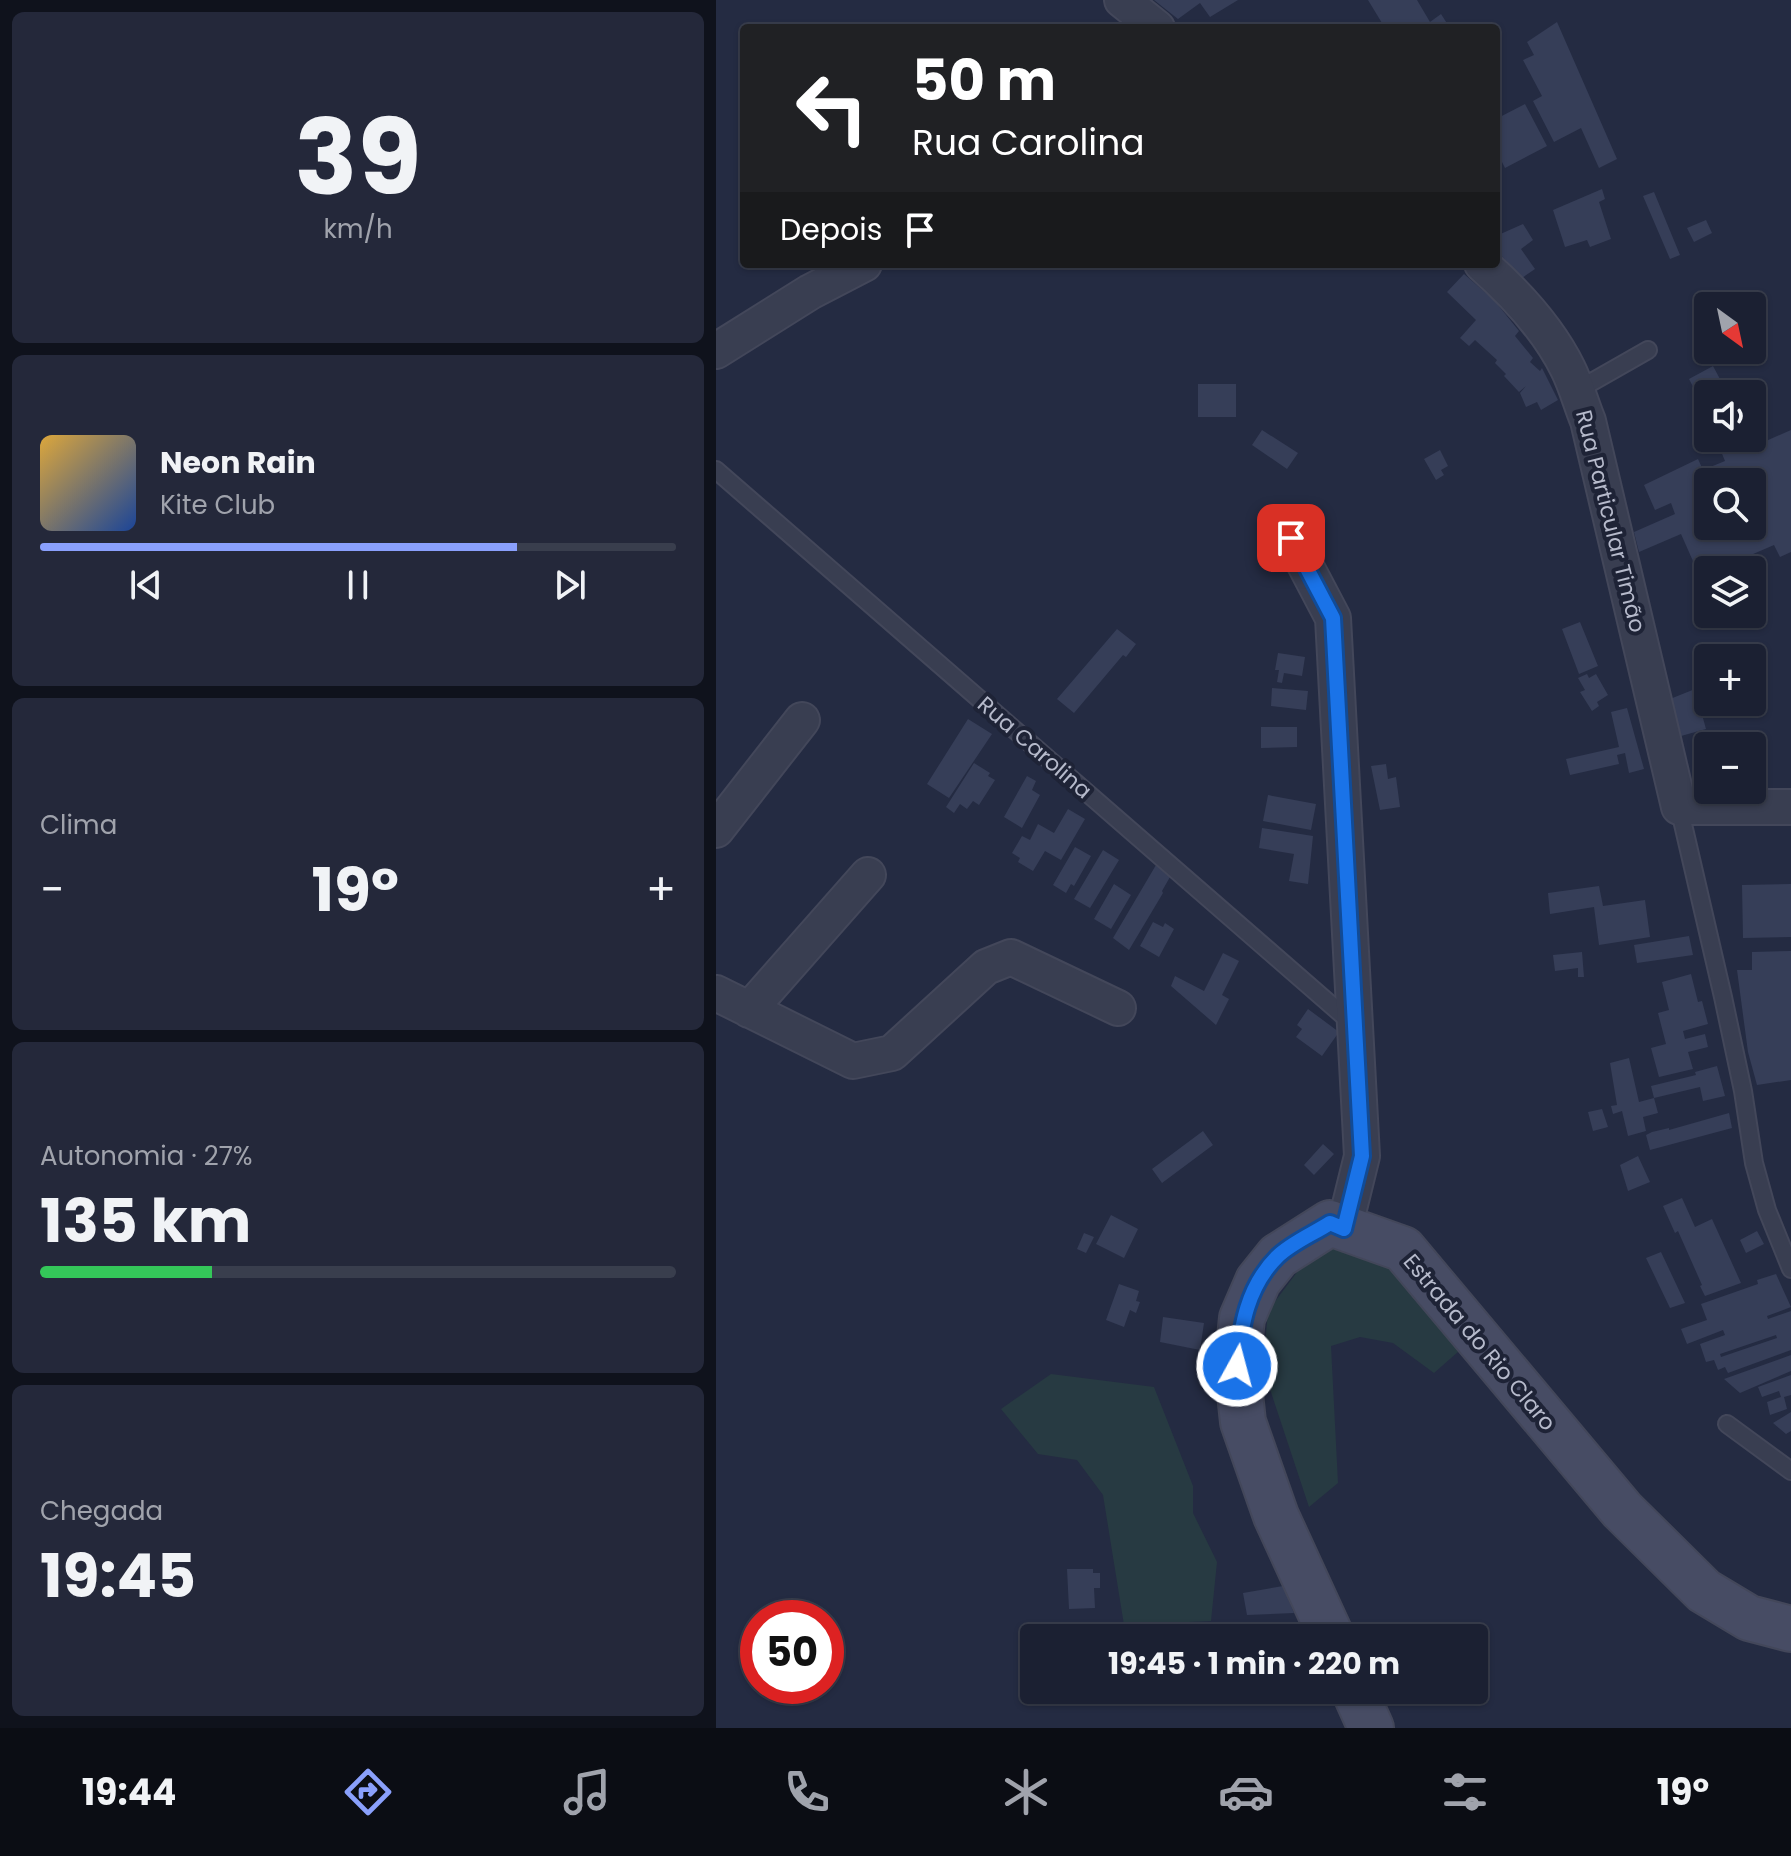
<!DOCTYPE html>
<html lang="pt">
<head>
<meta charset="utf-8">
<style>
	body { margin:0; font-family:Poppins,sans-serif; background:#24283a; color:#f1f3f6; height:100vh; display:flex; flex-direction:column; font-size:30px; white-space:nowrap }
	* { box-sizing:border-box; margin:0 }
	p { font-size:26px; color:#a0a3ac }
	.icon { flex:none; width:44px; height:44px; fill:none; stroke:currentColor; stroke-width:2; stroke-linecap:round; stroke-linejoin:round }
	.map { position:relative; flex:1; overflow:hidden }
	.drawer { display:flex; flex-direction:column; gap:12px; padding:12px; background:#0f121c; width:716px }
	.drawer>* { flex:none }
	.top-card { position:absolute; left:24px; top:24px; width:760px; height:244px; border-radius:8px; box-shadow:0 2px 6px #0004,0 0 0 2px #393e4d; background:#202124; color:#fff; overflow:hidden }
	.needle { width:52px; rotate:147deg }
	.buttons { position:absolute; left:978px; top:292px; display:grid; gap:16px }
	.buttons a { display:grid; place-items:center; width:72px; height:72px; border-radius:8px; background:#1b2032; box-shadow:0 2px 6px #0004,0 0 0 2px #393e4d; font-size:40px }
	.speed { position:absolute; left:24px; top:1600px; display:flex; gap:16px; font-size:40px; font-weight:700; text-align:center }
	.speed>* { display:grid; place-content:center; width:104px; height:104px; border-radius:50%; background:#1b2032; box-shadow:0 2px 6px #0004,0 0 0 2px #393e4d; line-height:1 }
	.speed .limit { border:12px solid #d22; background:#fff; color:#111 }
	.pin { position:absolute; display:grid; place-items:center; width:68px; height:68px; color:#fff; margin:-34px; border-radius:16px; box-shadow:0 4px 12px #0006 }
	.me { position:absolute; width:88px; margin:-44px; rotate:7deg; stroke-linejoin:round; filter:drop-shadow(0 0 6px #0008) }
	.turn { display:flex; align-items:center; gap:28px; height:168px; padding:0 40px; font-size:36px }
	.turn .icon { width:104px; height:104px; stroke-width:2.5 }
	.turn b { display:block; font-size:56px; line-height:68px }
	.then { display:flex; align-items:center; height:76px; padding:0 40px; background:#0003; gap:16px; font-size:30px }
	.big { font-size:60px; font-weight:700; line-height:1.1 }
	.drawer .card { flex:1; display:flex; flex-direction:column; justify-content:center; gap:12px; min-width:0; padding:0 28px; border-radius:12px; background:#24283a }
	.drawer .dial { align-items:center; gap:0 }
	.dial b { font-size:104px; line-height:1 }
	.song { display:flex; align-items:center; gap:24px }
	.cover { width:96px; height:96px; border-radius:12px; background:linear-gradient(135deg,hsl(40 70% 55%),hsl(220 70% 35%)) }
	.played { height:8px; border-radius:4px; background:linear-gradient(90deg,#8aa0fc 75%,#393e4d 75%) }
	.keys { display:flex; justify-content:space-around; direction:ltr }
	.heat { display:flex; justify-content:space-between; align-items:center; font-size:44px; direction:ltr }
	.charge { height:12px; border-radius:6px; background:linear-gradient(90deg,#34c759 27%,#393e4d 0) }
	.trip { position:absolute; left:304px; top:1624px; width:468px; height:80px; border-radius:8px; background:#1b2032; box-shadow:0 2px 6px #0004,0 0 0 2px #393e4d; font-weight:700; line-height:80px; text-align:center }
	.tabs { display:flex; height:128px; justify-content:space-around; align-items:center; background:#0b0d14; color:#a0a3ac }
	.tabs .icon { width:56px; height:56px }
	.tabs .on { color:#8aa0fc }
	.tabs b { font-size:36px; color:#f1f3f6 }
	main { display:flex; flex:1; min-height:0 }
	.map>svg:first-child { display:block }
</style>
</head>
<body>
<main>
<section class="drawer">
<div class="card dial"><b>39</b><p>km/h</p></div>
<div class="card">
<div class="song"><i class="cover"></i><div><b>Neon Rain</b><p>Kite Club</p></div></div>
<div class="played"></div>
<div class="keys"><svg class="icon" aria-label="previous" viewBox="0 0 24 24"><path d="M18 5L8 12l10 7zM5 5v14"/></svg><svg class="icon" aria-label="pause" viewBox="0 0 24 24"><path d="M8 5v14M16 5v14"/></svg><svg class="icon" aria-label="next" viewBox="0 0 24 24"><path d="M6 5l10 7-10 7zM19 5v14"/></svg></div>
</div>
<div class="card"><p>Clima</p>
<div class="heat"><a>−</a><b class="big">19°</b><a>+</a></div>
</div>
<div class="card"><p>Autonomia · 27%</p><b class="big">135 km</b><div class="charge"></div></div>
<div class="card"><p>Chegada</p><b class="big">19:45</b></div>
</section>
<div class="map">
<svg width="1075" height="1728" viewBox="0 0 1075 1728">
	<rect width="100%" height="100%" fill="#242b42"/>
	<path fill="#273a42" d="M 622,1236 L 670,1264 L 710,1296 L 751,1344 L 718,1373 L 677,1343 L 644,1337 L 615,1346 L 622,1483 L 593,1507 L 547,1368 L 552,1311 L 593,1256 Z
		M 335,1374 L 438,1387 L 477,1486 L 477,1513 L 501,1562 L 495,1621 L 408,1625 L 387,1495 L 361,1460 L 322,1454 L 285,1409 Z"/>
	<path fill="#363e58" fill-rule="evenodd" d="M 438,0 L 522,0 L 494,17 L 484,3 L 462,19 Z
		M 652,0 L 701,0 L 714,22 L 725,14 L 734,28 L 669,28 Z
		M 841,22 L 901,159 L 883,168 L 865,128 L 838,142 L 817,101 L 826,96 L 807,60 L 818,55 L 811,42 Z
		M 809,104 L 831,146 L 789,168 L 780,150 L 780,119 Z
		M 886,189 L 889,199 L 883,202 L 895,239 L 874,247 L 871,240 L 849,247 L 837,210 Z
		M 938,192 L 964,255 L 954,259 L 927,196 Z
		M 990,220 L 996,233 L 978,242 L 971,228 Z
		M 807,224 L 817,240 L 805,249 L 819,269 L 806,278 L 780,250 L 780,236 Z
		M 748,274 L 778,300 L 803,331 L 799,336 L 817,358 L 814,362 L 824,371 L 826,368 L 842,400 L 825,410 L 821,402 L 810,407 L 804,393 L 810,386 L 803,392 L 788,376 L 790,374 L 779,363 L 781,360 L 759,340 L 753,346 L 744,338 L 760,320 L 731,292 Z
		M 997,366 L 1012,394 L 992,394 L 992,409 L 989,410 L 973,379 Z
		M 482,384 L 520,384 L 520,417 L 482,417 Z
		M 546,430 L 582,453 L 571,469 L 536,445 Z
		M 1075,430 L 1075,552 L 1064,557 L 1058,545 L 1000,570 L 992,570 L 992,573 L 984,577 L 965,534 L 923,552 L 918,532 L 959,514 L 955,503 L 939,510 L 928,485 L 982,459 L 987,470 L 1009,461 L 1002,444 L 1016,438 L 1023,453 ZM 992,482 L 1036,482 L 1036,526 L 992,526 Z
		M 724,450 L 732,466 L 725,470 L 728,475 L 720,480 L 708,459 Z
		M 864,622 L 882,666 L 863,674 L 846,629 Z
		M 401,629 L 420,644 L 410,657 L 407,655 L 358,713 L 341,699 Z
		M 562,653 L 589,657 L 586,676 L 568,673 L 566,683 L 561,682 L 563,670 L 559,670 Z
		M 871,674 L 873,678 L 880,674 L 892,695 L 881,702 L 883,706 L 876,711 L 864,692 L 869,690 L 862,678 Z
		M 556,688 L 592,691 L 590,710 L 555,706 Z
		M 979,689 L 990,729 L 965,736 L 954,699 Z
		M 911,708 L 928,769 L 913,773 L 909,753 L 901,755 L 903,764 L 854,775 L 850,759 L 903,747 L 895,712 Z
		M 252,719 L 276,734 L 233,798 L 211,784 Z
		M 545,727 L 581,727 L 581,747 L 545,748 Z
		M 258,763 L 274,773 L 272,776 L 279,780 L 263,805 L 257,801 L 251,809 L 244,804 L 238,813 L 230,807 Z
		M 670,764 L 672,779 L 680,777 L 684,807 L 664,810 L 655,766 Z
		M 311,776 L 320,781 L 316,790 L 324,795 L 306,828 L 288,817 Z
		M 552,795 L 600,804 L 595,830 L 547,821 Z
		M 352,809 L 369,819 L 345,860 L 329,851 L 317,871 L 302,862 L 304,858 L 296,853 L 306,836 L 314,840 L 322,824 L 338,833 Z
		M 546,828 L 597,836 L 592,884 L 573,881 L 578,854 L 543,848 Z
		M 359,847 L 375,856 L 358,886 L 355,884 L 350,893 L 337,885 Z
		M 387,850 L 403,860 L 374,908 L 358,899 Z
		M 440,865 L 454,877 L 446,891 L 447,893 L 413,950 L 397,938 Z
		M 398,884 L 415,895 L 395,929 L 378,919 Z
		M 1075,884 L 1075,937 L 1027,938 L 1026,885 Z
		M 883,886 L 887,906 L 929,900 L 934,937 L 883,945 L 878,907 L 834,914 L 832,893 Z
		M 437,922 L 447,927 L 449,923 L 458,929 L 443,957 L 424,946 Z
		M 973,936 L 977,955 L 921,963 L 918,945 Z
		M 1075,951 L 1075,1080 L 1041,1085 L 1032,1052 L 1021,970 L 1036,970 L 1036,952 Z
		M 866,952 L 868,977 L 862,977 L 862,968 L 839,971 L 837,955 Z
		M 507,953 L 523,961 L 506,995 L 513,999 L 500,1025 L 455,986 L 459,976 L 488,991 Z
		M 975,974 L 982,1002 L 986,1001 L 992,1024 L 967,1031 L 969,1039 L 989,1034 L 992,1047 L 972,1052 L 977,1069 L 943,1077 L 935,1048 L 950,1044 L 942,1013 L 953,1010 L 946,982 Z
		M 592,1009 L 623,1032 L 606,1056 L 580,1037 L 586,1029 L 581,1025 Z
		M 913,1058 L 923,1102 L 938,1098 L 942,1113 L 927,1117 L 930,1131 L 912,1136 L 906,1111 L 897,1114 L 895,1106 L 901,1105 L 894,1063 Z
		M 1001,1066 L 1009,1096 L 987,1101 L 984,1087 L 938,1098 L 935,1086 L 980,1075 L 979,1072 Z
		M 886,1109 L 892,1127 L 877,1131 L 872,1112 Z
		M 1013,1113 L 1016,1128 L 934,1150 L 930,1135 L 936,1132 L 953,1128 L 953,1130 Z
		M 487,1131 L 497,1145 L 446,1183 L 436,1169 Z
		M 607,1144 L 618,1154 L 598,1175 L 588,1165 Z
		M 922,1156 L 934,1182 L 912,1191 L 904,1165 Z
		M 966,1198 L 979,1227 L 996,1219 L 1025,1283 L 989,1296 L 984,1286 L 986,1285 L 962,1231 L 959,1233 L 947,1206 Z
		M 395,1215 L 422,1229 L 408,1258 L 380,1244 Z
		M 1041,1231 L 1048,1244 L 1030,1253 L 1024,1240 Z
		M 368,1233 L 378,1237 L 370,1253 L 361,1249 Z
		M 945,1252 L 969,1303 L 954,1308 L 930,1258 Z
		M 1060,1274 L 1075,1307 L 1051,1316 L 1052,1319 L 1075,1311 L 1075,1350 L 1012,1373 L 1009,1367 L 1002,1370 L 998,1360 L 990,1362 L 984,1344 L 1009,1335 L 1007,1330 L 971,1344 L 965,1329 L 991,1320 L 985,1304 L 1042,1284 L 1041,1280 ZM 1060,1335 L 1061,1338 L 1005,1357 L 1004,1354 Z
		M 403,1284 L 423,1291 L 420,1301 L 424,1302 L 420,1313 L 414,1310 L 408,1327 L 390,1320 Z
		M 447,1317 L 488,1323 L 484,1350 L 444,1342 Z
		M 1075,1355 L 1075,1371 L 1024,1393 L 1008,1379 Z
		M 1075,1375 L 1075,1395 L 1068,1397 L 1071,1409 L 1054,1415 L 1051,1402 L 1065,1397 L 1063,1391 L 1046,1397 L 1042,1387 Z
		M 1075,1412 L 1075,1431 L 1070,1434 L 1057,1423 Z
		M 351,1569 L 377,1569 L 377,1573 L 384,1573 L 384,1588 L 378,1588 L 379,1608 L 353,1609 Z
		M 567,1586 L 578,1613 L 531,1615 L 527,1593 Z"/>
	<g fill="none" stroke-linecap="round" stroke-linejoin="round">
		<defs>
			<path id="service" d="M 860,391 L 932,350
				M 0,470 L 637,1024
				M 963,807 L 1007,997 L 1027,1091 L 1038,1163 L 1051,1210 L 1075,1269
				M 1011,1424 L 1075,1471"/>
			<path id="minor" d="M 406,0 L 441,28
				M 766,264 C 800,294 832,328 852,369 C 860,385 865,404 872,421 L 963,807 L 1075,807
				M 0,351 L 94,292 L 148,264
				M 575,538 L 617,618 L 646,1156 L 628,1229
				M 0,830 L 86,720
				M 0,993 L 137,1061 L 176,1053 L 270,967 L 295,957 L 402,1008
				M 33,1010 L 152,875"/>
			<path id="secondary" d="M 616,1638 L 560,1516 L 527,1422 L 521,1366 L 526,1318 L 542,1281 L 562,1256 L 614,1223 L 687,1249 L 906,1510 L 988,1591 L 1033,1618 L 1075,1629
				M 638,1690 L 655,1728"/>
		</defs>
		<use href="#service" stroke="#43475a" stroke-width="20"/>
		<use href="#minor" stroke="#43475a" stroke-width="38"/>
		<use href="#secondary" stroke="#43475a" stroke-width="48"/>
		<use href="#service" stroke="#393e51" stroke-width="16"/>
		<use href="#minor" stroke="#393e51" stroke-width="34"/>
		<use href="#secondary" stroke="#474c64" stroke-width="44"/>
	</g>
	<g fill="none" stroke-linecap="round" stroke-linejoin="round">
		<defs>
			<path id="route" d="M 521,1366 C 525,1326 531,1287 561,1257 C 575,1243 597,1234 614,1223 L 628,1229 L 646,1156 L 617,618 L 575,538"/>
		</defs>
		<use href="#route" stroke="#114b97" stroke-width="20"/>
		<use href="#route" stroke="#1a73e8" stroke-width="14"/>
	</g>
	<g text-anchor="middle" stroke-width="8" stroke-linejoin="round" paint-order="stroke">
		<g font-size="22" fill="#b6bacb" stroke="#1e2336">
			<text transform="translate(895 521) rotate(76)" y="8">Rua Particular Timão</text>
			<text transform="translate(319 747) rotate(41)" y="8">Rua Carolina</text>
			<text transform="translate(764 1342) rotate(50)" y="8">Estrada do Rio Claro</text>
		</g>
	</g>
</svg>
<div class="buttons">
<a><svg class="needle" viewBox="-14 -14 28 28"><path d="M0-13l5 13h-10z" fill="#e53935"/><path d="M0 13l5-13h-10z" fill="#a0a3ac"/></svg></a>
<a><svg class="icon" aria-label="sound" viewBox="0 0 24 24"><path d="M4 9h4l5-4v14l-5-4H4zM17 9q2 3 0 6"/></svg></a>
<a><svg class="icon" aria-label="search" viewBox="0 0 24 24"><circle cx="10" cy="10" r="6"/><path d="M15 15l6 6"/></svg></a>
<a><svg class="icon" aria-label="layers" viewBox="0 0 24 24"><path d="M12 4l9 5-9 5-9-5zM3 14l9 5 9-5"/></svg></a>
<a>+</a>
<a>−</a>
</div>
<div class="speed"><div class="limit">50</div></div>
<div class="pin" style="left:575px;top:538px;background:#d93025"><svg class="icon" aria-label="arrive" viewBox="0 0 24 24"><path d="M6 21V4h12l-3 4 3 4H6"/></svg></div>
<svg class="me" style="left:521px;top:1366px" viewBox="-20 -20 40 40"><circle r="17" fill="#1a73e8" stroke="#fff" stroke-width="3"/><path d="M0-11L8 9 0 5-8 9z" fill="#fff"/></svg>
<div class="trip">19:45 · 1 min · 220 m</div>
<div class="top-card">
<div class="turn"><svg class="icon" aria-label="left" viewBox="0 0 24 24"><path d="M17 20v-9H6M10 6l-5 5 5 5"/></svg><div><b>50 m</b>Rua Carolina</div></div>
<div class="then">Depois<svg class="icon" aria-label="arrive" viewBox="0 0 24 24"><path d="M6 21V4h12l-3 4 3 4H6"/></svg></div>
</div>
</div>
</main>
<nav class="tabs">
<b>19:44</b>
<svg class="icon on" aria-label="directions" viewBox="0 0 24 24"><path d="M12 3l9 9-9 9-9-9zM9 14v-3h6M13 9l2 2-2 2"/></svg>
<svg class="icon" aria-label="music" viewBox="0 0 24 24"><path d="M9 18V5l10-2v13"/><circle cx="6" cy="18" r="3"/><circle cx="16" cy="16" r="3"/></svg>
<svg class="icon" aria-label="phone" viewBox="0 0 24 24"><path d="M5 4h4l2 5-3 2q2 4 5 5l2-3 5 2v4C11 20 4 13 5 4z"/></svg>
<svg class="icon" aria-label="climate" viewBox="0 0 24 24"><path d="M12 3v18M4 7l16 10M4 17L20 7"/></svg>
<svg class="icon" aria-label="car" viewBox="0 0 24 24"><path d="M5 17H2v-5l4-1 3-4h7l3 4 3 1v5h-3M9 17h6M6 11h13"/><circle cx="7" cy="17" r="2"/><circle cx="17" cy="17" r="2"/></svg>
<svg class="icon" aria-label="filters" viewBox="0 0 24 24"><path d="M4 7h16M4 17h16"/><circle cx="9" cy="7" r="2"/><circle cx="15" cy="17" r="2"/></svg>
<b>19°</b>
</nav>
</body>
</html>
